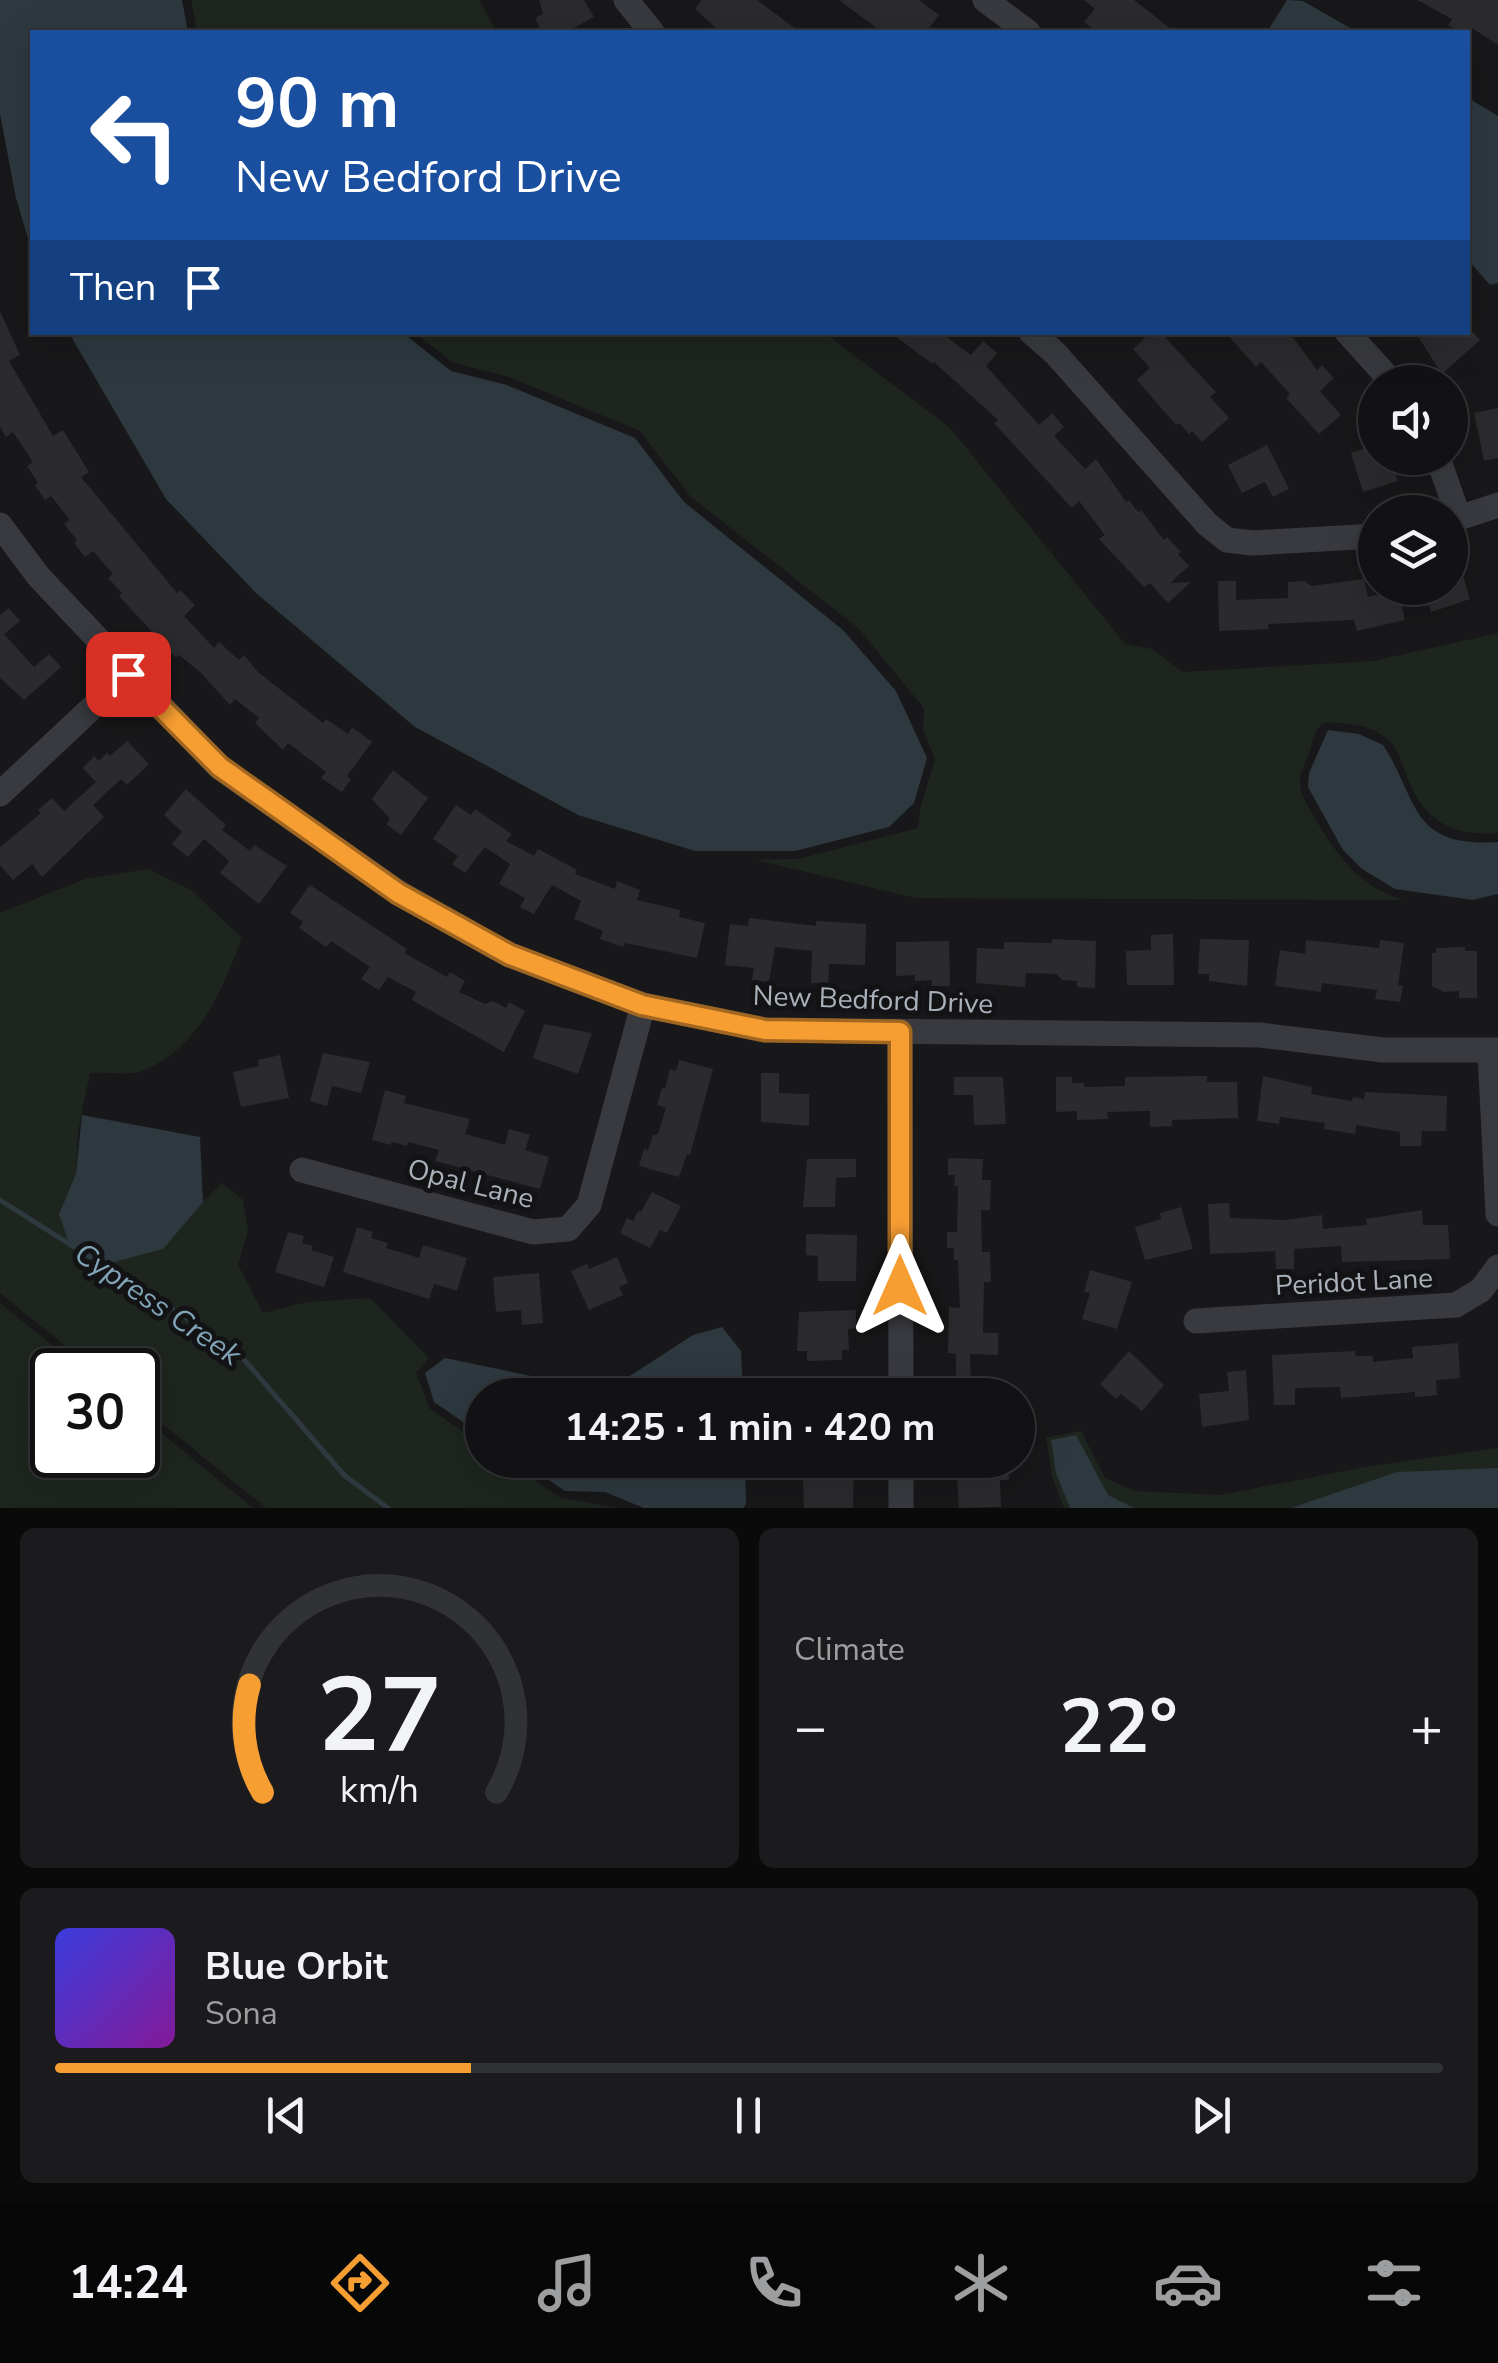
<!DOCTYPE html>
<html lang="en">
<head>
<meta charset="utf-8">
<style>
	body { margin:0; font-family:"Nunito Sans",sans-serif; background:#1b1b1d; color:#f1f3f6; height:100vh; display:flex; flex-direction:column; font-size:38px; white-space:nowrap }
	* { box-sizing:border-box; margin:0 }
	p { font-size:32px; color:#9c9ea0 }
	.icon { flex:none; width:55px; height:55px; fill:none; stroke:currentColor; stroke-width:2; stroke-linecap:round; stroke-linejoin:round }
	.map { position:relative; height:1508px; overflow:hidden }
	.side { display:flex; flex-direction:column; gap:20px; padding:20px; background:#0a0a0b; flex:1 }
	.side>* { flex:none }
	.hud { position:absolute; left:30px; top:30px; width:1440px; height:305px; border-radius:0px; box-shadow:0 10px 40px #0002,0 0 0 2px #313234; background:#1a4fa0; color:#fff; overflow:hidden }
	.controls { position:absolute; left:1358px; top:365px; display:grid; gap:20px }
	.controls a { display:grid; place-items:center; width:110px; height:110px; border-radius:50%; background:#121214; box-shadow:0 10px 40px #0002,0 0 0 2px #313234; font-size:50px }
	.speed { position:absolute; left:30px; top:1348px; display:flex; gap:20px; font-size:50px; font-weight:700; text-align:center }
	.speed>* { display:grid; place-content:center; width:130px; height:130px; border-radius:50%; background:#121214; box-shadow:0 10px 40px #0002,0 0 0 2px #313234; line-height:1 }
	.speed .limit { border:5px solid #111; border-radius:15px; background:#fff; color:#111 }
	.pin { position:absolute; display:grid; place-items:center; width:85px; height:85px; color:#fff; margin:-42px; border-radius:20px; box-shadow:0 5px 15px #0006 }
	.me { position:absolute; width:110px; margin:-55px; rotate:0deg; stroke-linejoin:round; filter:drop-shadow(0 0 8px #0008) }
	.turn { display:flex; align-items:center; gap:35px; height:210px; padding:0 40px; font-size:45px }
	.turn .icon { width:130px; height:130px; stroke-width:2.5 }
	.turn b { display:block; font-size:70px; line-height:85px }
	.then { display:flex; align-items:center; height:95px; padding:0 40px; background:#0003; gap:20px; font-size:38px }
	.big { font-size:75px; font-weight:700; line-height:1.1 }
	.side .card { flex:1; display:flex; flex-direction:column; justify-content:center; gap:15px; min-width:0; padding:0 35px; border-radius:15px; background:#1b1b1d }
	.side .dial { align-items:center; gap:0 }
	.dial svg { height:260px; overflow:visible; fill:none; stroke:#313234; stroke-width:7; stroke-linecap:round; text-anchor:middle }
	.dial text { fill:#f1f3f6; stroke:none }
	.song { display:flex; align-items:center; gap:30px }
	.cover { width:120px; height:120px; border-radius:15px; background:linear-gradient(135deg,hsl(240 70% 55%),hsl(290 70% 35%)) }
	.played { height:10px; border-radius:5px; background:linear-gradient(90deg,#f79e33 30%,#313234 30%) }
	.keys { display:flex; justify-content:space-around; direction:ltr }
	.heat { display:flex; justify-content:space-between; align-items:center; font-size:55px; direction:ltr }
	.side .tiles { flex:1; display:grid; gap:20px; grid-template-columns:1fr 1fr }
	.card:last-child { grid-column:span 2 }
	.trip { position:absolute; left:465px; top:1378px; width:570px; height:100px; border-radius:50px; background:#121214; box-shadow:0 10px 40px #0002,0 0 0 2px #313234; font-weight:700; line-height:100px; text-align:center }
	.tab-bar { display:flex; height:160px; justify-content:space-around; align-items:center; background:#070708; color:#9c9ea0 }
	.tab-bar .icon { width:70px; height:70px }
	.tab-bar .on { color:#f79e33 }
	.tab-bar b { font-size:45px; color:#f1f3f6 }
	.map>svg:first-child { display:block }
</style>
</head>
<body>
<div class="map">
<svg width="1498" height="1508" viewBox="0 0 1498 1508">
	<rect width="100%" height="100%" fill="#18181a"/>
	<path fill="#1e251e" d="M 191,0 L 479,0 L 497,32 L 197,32 Z
		M 415,333 L 825,333 L 950,428 L 1125,644 L 1152,649 L 1182,672 L 1374,661 L 1498,633 L 1498,833 C 1453,837 1423,820 1407,777 C 1401,761 1398,748 1385,737 C 1369,724 1345,723 1325,722 C 1314,729 1314,736 1311,748 C 1307,761 1299,770 1300,785 C 1301,797 1310,809 1316,820 C 1337,856 1362,889 1405,900 L 916,898 L 756,860 L 798,859 L 918,828 L 920,809 L 935,759 L 923,730 L 924,708 L 858,628 L 690,496 L 640,431 L 509,377 L 454,363 Z
		M 148,869 L 191,890 L 242,938 C 222,990 200,1046 145,1070 C 131,1076 106,1072 90,1073 L 78,1131 L 76,1174 L 59,1214 L 203,1202 L 222,1183 L 243,1200 L 248,1231 L 238,1265 L 263,1313 L 308,1302 L 370,1298 L 429,1358 L 416,1373 L 430,1409 L 482,1444 L 482,1460 L 505,1460 L 561,1498 L 617,1508 L 266,1508 L 138,1404 L 138,1370 L 95,1370 L 0,1293 L 0,913 L 85,879 Z
		M 0,1303 L 83,1370 L 52,1370 L 52,1455 L 138,1455 L 138,1414 L 253,1508 L 0,1508 Z
		M 1081,1431 L 1105,1478 L 1134,1491 L 1221,1495 L 1365,1467 L 1498,1448 L 1498,1508 L 1064,1508 L 1052,1476 L 1046,1437 Z"/>
	<path fill="#2d393f" d="M 0,0 L 182,0 L 188,32 L 32,32 L 32,252 L 16,198 L 0,114 Z
		M 1287,0 L 1303,1 L 1357,32 L 1267,32 Z
		M 1468,98 L 1498,116 L 1498,283 L 1490,285 L 1468,260 Z
		M 69,333 L 403,333 L 451,371 L 507,385 L 635,438 L 684,502 L 843,630 L 896,691 L 927,758 L 914,803 L 889,827 L 795,851 L 695,851 L 578,815 L 415,727 L 256,593 L 166,499 Z
		M 1328,730 L 1359,734 L 1383,745 C 1419,800 1409,848 1498,842 L 1498,894 L 1473,900 L 1395,889 L 1362,869 L 1343,850 L 1308,787 L 1309,773 Z
		M 82,1115 L 200,1137 L 203,1202 L 163,1249 L 110,1263 L 70,1246 L 59,1214 L 76,1174 Z
		M 722,1327 L 741,1351 L 743,1395 L 482,1395 L 482,1435 L 434,1402 L 425,1373 L 445,1358 L 555,1381 L 622,1381 L 693,1335 Z
		M 1076,1435 L 1108,1495 L 1134,1508 L 1070,1508 L 1056,1473 L 1051,1440 Z
		M 519,1460 L 745,1460 L 746,1504 L 743,1508 L 644,1508 L 605,1492 L 565,1491 Z
		M 1498,1468 L 1498,1508 L 1291,1508 L 1397,1472 Z"/>
	<g fill="none" stroke-linecap="round" stroke-linejoin="round">
		<path stroke="#2d393f" stroke-width="5" d="M 0,1200 L 234,1348 L 345,1476 L 388,1508"/>
	</g>
	<path fill="#2b2b2e" d="M 539,0 L 584,0 L 594,17 L 566,32 L 542,32 L 535,18 L 543,14 Z
		M 702,0 L 757,0 L 800,32 L 720,32 L 695,9 Z
		M 839,0 L 919,0 L 939,15 L 926,32 L 882,32 Z
		M 1084,0 L 1134,0 L 1175,32 L 1097,32 L 1084,22 L 1095,9 Z
		M 1417,0 L 1498,0 L 1498,45 L 1472,28 L 1468,36 L 1468,32 L 1448,26 L 1452,19 Z
		M 0,311 L 20,355 L 9,361 L 53,436 L 63,430 L 89,472 L 81,477 L 177,593 L 180,590 L 195,605 L 184,616 L 214,648 L 219,642 L 239,660 L 244,655 L 258,672 L 323,723 L 326,719 L 348,734 L 352,727 L 372,742 L 347,776 L 351,779 L 342,792 L 321,778 L 326,772 L 288,743 L 283,750 L 255,723 L 259,718 L 235,699 L 230,705 L 200,672 L 179,655 L 176,658 L 119,596 L 122,593 L 108,578 L 113,574 L 93,551 L 85,557 L 74,543 L 77,540 L 64,524 L 70,520 L 51,496 L 45,500 L 35,485 L 38,483 L 27,466 L 33,462 L 13,432 L 6,437 L 0,427 Z
		M 890,332 L 940,332 L 971,355 L 983,341 L 997,353 L 986,366 L 1039,425 L 1052,413 L 1064,427 L 1054,436 L 1085,469 L 1096,459 L 1126,502 L 1129,500 L 1138,512 L 1141,510 L 1164,540 L 1167,537 L 1181,552 L 1178,554 L 1189,566 L 1170,583 L 1191,582 L 1168,603 L 1150,583 L 1144,587 L 1099,539 L 1105,535 L 1079,501 L 1072,508 L 994,423 L 998,420 L 934,362 L 932,364 Z
		M 1151,332 L 1160,332 L 1201,376 L 1216,392 L 1210,397 L 1229,418 L 1202,442 L 1192,431 L 1189,434 L 1179,423 L 1176,425 L 1137,380 L 1150,368 L 1133,349 Z
		M 1225,332 L 1289,332 L 1317,370 L 1322,365 L 1334,378 L 1320,391 L 1341,415 L 1319,434 L 1286,398 L 1290,394 L 1261,362 L 1256,367 Z
		M 1415,332 L 1473,332 L 1480,340 L 1442,374 Z
		M 1498,408 L 1498,458 L 1484,461 L 1474,413 Z
		M 1267,445 L 1289,489 L 1273,497 L 1265,482 L 1242,493 L 1228,465 Z
		M 1375,445 L 1375,458 L 1390,458 L 1398,481 L 1363,492 L 1351,453 Z
		M 1454,545 L 1470,599 L 1431,612 L 1423,588 L 1450,588 L 1450,546 Z
		M 1364,579 L 1368,597 L 1398,590 L 1405,620 L 1357,631 L 1354,620 L 1268,624 L 1269,629 L 1219,631 L 1218,581 L 1236,581 L 1236,600 L 1288,598 L 1288,582 L 1305,581 L 1311,586 Z
		M 9,608 L 20,621 L 4,634 L 34,667 L 49,654 L 61,667 L 24,700 L 0,678 L 0,615 Z
		M 127,741 L 149,764 L 127,785 L 121,779 L 93,805 L 104,817 L 42,877 L 32,864 L 13,880 L 0,865 L 0,847 L 41,813 L 38,810 L 52,798 L 64,811 L 96,782 L 83,768 L 94,756 L 99,761 L 107,753 L 110,756 Z
		M 393,770 L 428,798 L 401,835 L 386,824 L 390,819 L 372,799 Z
		M 186,789 L 226,825 L 222,830 L 250,851 L 254,845 L 287,866 L 259,904 L 220,873 L 229,861 L 204,839 L 188,857 L 172,844 L 182,832 L 164,815 Z
		M 456,805 L 471,815 L 475,809 L 512,834 L 506,841 L 534,856 L 538,849 L 577,870 L 575,874 L 615,889 L 617,881 L 640,890 L 637,900 L 680,910 L 679,917 L 705,923 L 697,958 L 625,943 L 623,947 L 600,939 L 603,931 L 574,919 L 581,901 L 552,885 L 534,914 L 520,907 L 525,898 L 499,884 L 510,864 L 485,847 L 465,873 L 452,864 L 458,856 L 433,839 Z
		M 310,885 L 407,949 L 404,953 L 447,977 L 450,972 L 465,981 L 459,992 L 485,1004 L 493,1001 L 506,1008 L 509,1002 L 525,1011 L 504,1052 L 412,1000 L 416,992 L 388,977 L 379,990 L 361,979 L 370,967 L 331,941 L 326,947 L 299,928 L 303,922 L 290,913 Z
		M 749,918 L 816,926 L 816,921 L 866,924 L 865,965 L 829,964 L 828,984 L 811,983 L 812,951 L 775,947 L 769,982 L 752,980 L 754,968 L 725,965 L 730,924 L 748,926 Z
		M 1173,934 L 1174,985 L 1127,985 L 1126,951 L 1151,950 L 1151,935 Z
		M 1052,939 L 1096,941 L 1095,988 L 1077,987 L 1077,981 L 1062,980 L 1057,974 L 1026,973 L 1025,987 L 976,983 L 977,948 L 1004,949 L 1004,942 L 1052,943 Z
		M 1200,939 L 1249,940 L 1247,986 L 1209,981 L 1209,974 L 1198,974 Z
		M 1306,940 L 1379,948 L 1380,940 L 1404,943 L 1398,985 L 1403,986 L 1400,1002 L 1375,999 L 1377,990 L 1322,983 L 1321,992 L 1275,986 L 1280,950 L 1305,954 Z
		M 949,941 L 950,986 L 932,986 L 932,980 L 915,981 L 915,975 L 896,976 L 896,942 Z
		M 1465,947 L 1465,951 L 1477,951 L 1477,998 L 1459,998 L 1459,991 L 1444,992 L 1432,986 L 1432,953 L 1436,953 L 1436,948 Z
		M 544,1024 L 592,1033 L 578,1074 L 533,1058 Z
		M 323,1053 L 370,1062 L 361,1093 L 332,1086 L 327,1106 L 310,1101 Z
		M 280,1055 L 289,1098 L 241,1107 L 233,1072 L 259,1066 L 258,1060 Z
		M 679,1060 L 713,1069 L 690,1155 L 687,1154 L 679,1177 L 639,1166 L 644,1149 L 648,1150 L 653,1135 L 658,1134 L 666,1108 L 657,1105 L 662,1088 L 665,1089 L 670,1069 L 676,1071 Z
		M 761,1073 L 779,1073 L 779,1093 L 809,1094 L 809,1126 L 761,1122 Z
		M 1207,1076 L 1207,1082 L 1237,1082 L 1238,1118 L 1172,1120 L 1172,1126 L 1150,1127 L 1150,1111 L 1107,1112 L 1108,1119 L 1077,1120 L 1077,1111 L 1056,1112 L 1056,1077 L 1072,1077 L 1072,1083 L 1084,1083 L 1084,1087 L 1125,1086 L 1125,1077 Z
		M 1263,1076 L 1312,1087 L 1311,1094 L 1352,1101 L 1353,1097 L 1364,1099 L 1365,1092 L 1447,1096 L 1446,1131 L 1422,1131 L 1421,1146 L 1400,1146 L 1400,1132 L 1356,1125 L 1355,1134 L 1324,1129 L 1325,1123 L 1280,1117 L 1279,1124 L 1257,1121 Z
		M 954,1077 L 1003,1077 L 1006,1124 L 974,1125 L 973,1095 L 954,1095 Z
		M 385,1090 L 406,1096 L 404,1103 L 470,1119 L 465,1134 L 505,1145 L 509,1129 L 530,1135 L 525,1150 L 549,1157 L 540,1189 L 435,1161 L 439,1150 L 408,1142 L 407,1146 L 392,1142 L 391,1145 L 372,1140 Z
		M 948,1158 L 983,1159 L 982,1180 L 991,1180 L 990,1210 L 981,1210 L 982,1252 L 990,1252 L 991,1282 L 984,1282 L 983,1333 L 998,1333 L 998,1355 L 970,1354 L 971,1395 L 956,1395 L 956,1354 L 948,1353 L 949,1307 L 960,1308 L 958,1260 L 954,1260 L 954,1248 L 947,1248 L 947,1232 L 957,1232 L 958,1186 L 954,1186 L 955,1175 L 948,1175 Z
		M 807,1159 L 856,1159 L 856,1177 L 836,1178 L 835,1207 L 803,1207 Z
		M 652,1192 L 681,1206 L 667,1233 L 660,1230 L 650,1248 L 620,1233 L 627,1218 L 633,1221 L 638,1211 L 641,1212 Z
		M 1229,1203 L 1230,1218 L 1284,1220 L 1322,1215 L 1323,1229 L 1367,1225 L 1366,1219 L 1422,1210 L 1423,1225 L 1448,1225 L 1450,1259 L 1342,1262 L 1341,1246 L 1310,1248 L 1294,1249 L 1294,1269 L 1276,1269 L 1275,1251 L 1210,1254 L 1208,1204 Z
		M 1181,1207 L 1193,1249 L 1145,1260 L 1135,1227 L 1161,1219 L 1160,1213 Z
		M 357,1227 L 373,1232 L 371,1238 L 388,1243 L 386,1248 L 419,1258 L 423,1245 L 467,1258 L 457,1291 L 434,1284 L 429,1299 L 343,1272 Z
		M 288,1232 L 304,1236 L 302,1243 L 313,1246 L 311,1250 L 334,1257 L 324,1287 L 275,1272 Z
		M 806,1234 L 857,1235 L 856,1281 L 818,1281 L 818,1256 L 806,1255 Z
		M 617,1257 L 628,1283 L 619,1287 L 623,1295 L 589,1310 L 571,1271 L 587,1264 L 589,1269 Z
		M 1090,1270 L 1132,1282 L 1117,1329 L 1082,1319 L 1090,1293 L 1084,1292 Z
		M 539,1273 L 543,1323 L 522,1325 L 521,1310 L 496,1312 L 493,1277 Z
		M 856,1310 L 856,1328 L 848,1329 L 849,1350 L 842,1350 L 842,1360 L 807,1361 L 807,1351 L 797,1351 L 799,1312 Z
		M 1458,1343 L 1460,1378 L 1436,1380 L 1437,1395 L 1415,1397 L 1415,1392 L 1341,1398 L 1340,1387 L 1295,1388 L 1295,1405 L 1274,1405 L 1272,1355 L 1355,1351 L 1355,1356 L 1373,1356 L 1373,1362 L 1413,1358 L 1412,1347 Z
		M 1129,1351 L 1164,1385 L 1142,1411 L 1121,1394 L 1116,1399 L 1100,1384 Z
		M 1246,1370 L 1249,1420 L 1202,1427 L 1199,1394 L 1229,1391 L 1227,1372 Z
		M 837,1460 L 854,1460 L 853,1508 L 804,1508 L 803,1479 L 792,1479 L 792,1465 L 837,1465 Z
		M 949,1460 L 1008,1460 L 1009,1480 L 1000,1480 L 1001,1507 L 959,1508 L 957,1477 L 949,1477 Z"/>
	<g fill="none" stroke-linecap="round" stroke-linejoin="round">
		<path stroke="#393a3f" stroke-width="25" d="M 626,0 L 652,32
			M 985,0 L 1028,32
			M 1031,332 L 1055,353 L 1207,524 L 1227,540 L 1252,543 L 1375,536
			M 1347,332 L 1392,382
			M 1438,458 L 1459,518
			M 1450,521 L 1498,505
			M 0,525 L 39,577 L 219,767 L 399,893 L 509,955 L 643,1005 L 765,1030 L 1260,1035 L 1383,1050 L 1498,1050
			M 0,794 L 128,674
			M 900,1032 L 901,1395
			M 1490,1052 L 1498,1214
			M 302,1170 L 533,1232 L 568,1229 L 589,1205 L 643,1005
			M 1196,1321 L 1456,1305 L 1481,1290 L 1498,1267
			M 901,1460 L 901,1508"/>
	</g>
	<g fill="none" stroke-linecap="round" stroke-linejoin="round">
		<defs>
			<path id="route" d="M 128,674 L 220,767 L 398,893 L 510,955 L 642,1005 L 765,1030 L 900,1032 L 900,1286"/>
		</defs>
		<use href="#route" stroke="#a16721" stroke-width="25"/>
		<use href="#route" stroke="#f79e33" stroke-width="18"/>
	</g>
	<g text-anchor="middle" stroke-width="10" stroke-linejoin="round" paint-order="stroke">
		<g font-size="28" fill="#aab1ba" stroke="#131315">
			<text transform="translate(873 999) rotate(2)" y="10">New Bedford Drive</text>
			<text transform="translate(471 1183) rotate(14)" y="10">Opal Lane</text>
			<text transform="translate(1354 1281) rotate(-3)" y="10">Peridot Lane</text>
		</g>
		<g font-size="30" font-style="italic" fill="#80a3b6" stroke="#131315">
			<text transform="translate(158 1304) rotate(34)" y="10">Cypress Creek</text>
		</g>
	</g>
</svg>
<div class="controls">
<a><svg class="icon" aria-label="sound" viewBox="0 0 24 24"><path d="M4 9h4l5-4v14l-5-4H4zM17 9q2 3 0 6"/></svg></a>
<a><svg class="icon" aria-label="layers" viewBox="0 0 24 24"><path d="M12 4l9 5-9 5-9-5zM3 14l9 5 9-5"/></svg></a>
</div>
<div class="speed"><div class="limit">30</div></div>
<div class="pin" style="left:128px;top:674px;background:#d93025"><svg class="icon" aria-label="arrive" viewBox="0 0 24 24"><path d="M6 21V4h12l-3 4 3 4H6"/></svg></div>
<svg class="me" style="left:900px;top:1286px" viewBox="-20 -20 40 40"><path d="M0-17L14 15 0 8-14 15z" fill="#f79e33" stroke="#fff" stroke-width="4"/></svg>
<div class="trip">14:25 · 1 min · 420 m</div>
<div class="hud">
<div class="turn"><svg class="icon" aria-label="left" viewBox="0 0 24 24"><path d="M17 20v-9H6M10 6l-5 5 5 5"/></svg><div><b>90 m</b>New Bedford Drive</div></div>
<div class="then">Then<svg class="icon" aria-label="arrive" viewBox="0 0 24 24"><path d="M6 21V4h12l-3 4 3 4H6"/></svg></div>
</div>
</div>
<section class="side">
<div class="tiles">
<div class="card dial"><svg viewBox="0 0 100 80">
<path d="M14 69A42 42 0 1 1 86 69"/>
<path d="M14 69A42 42 0 0 1 10 36" stroke="#f79e33"/>
<text x="50" y="56" font-size="32" font-weight="700">27</text>
<text x="50" y="72" font-size="11">km/h</text>
</svg></div>
<div class="card"><p>Climate</p>
<div class="heat"><a>−</a><b class="big">22°</b><a>+</a></div>
</div>
<div class="card">
<div class="song"><i class="cover"></i><div><b>Blue Orbit</b><p>Sona</p></div></div>
<div class="played"></div>
<div class="keys"><svg class="icon" aria-label="previous" viewBox="0 0 24 24"><path d="M18 5L8 12l10 7zM5 5v14"/></svg><svg class="icon" aria-label="pause" viewBox="0 0 24 24"><path d="M8 5v14M16 5v14"/></svg><svg class="icon" aria-label="next" viewBox="0 0 24 24"><path d="M6 5l10 7-10 7zM19 5v14"/></svg></div>
</div>
</div>
</section>
<nav class="tab-bar">
<b>14:24</b>
<svg class="icon on" aria-label="directions" viewBox="0 0 24 24"><path d="M12 3l9 9-9 9-9-9zM9 14v-3h6M13 9l2 2-2 2"/></svg>
<svg class="icon" aria-label="music" viewBox="0 0 24 24"><path d="M9 18V5l10-2v13"/><circle cx="6" cy="18" r="3"/><circle cx="16" cy="16" r="3"/></svg>
<svg class="icon" aria-label="phone" viewBox="0 0 24 24"><path d="M5 4h4l2 5-3 2q2 4 5 5l2-3 5 2v4C11 20 4 13 5 4z"/></svg>
<svg class="icon" aria-label="climate" viewBox="0 0 24 24"><path d="M12 3v18M4 7l16 10M4 17L20 7"/></svg>
<svg class="icon" aria-label="car" viewBox="0 0 24 24"><path d="M5 17H2v-5l4-1 3-4h7l3 4 3 1v5h-3M9 17h6M6 11h13"/><circle cx="7" cy="17" r="2"/><circle cx="17" cy="17" r="2"/></svg>
<svg class="icon" aria-label="filters" viewBox="0 0 24 24"><path d="M4 7h16M4 17h16"/><circle cx="9" cy="7" r="2"/><circle cx="15" cy="17" r="2"/></svg>
</nav>
</body>
</html>
